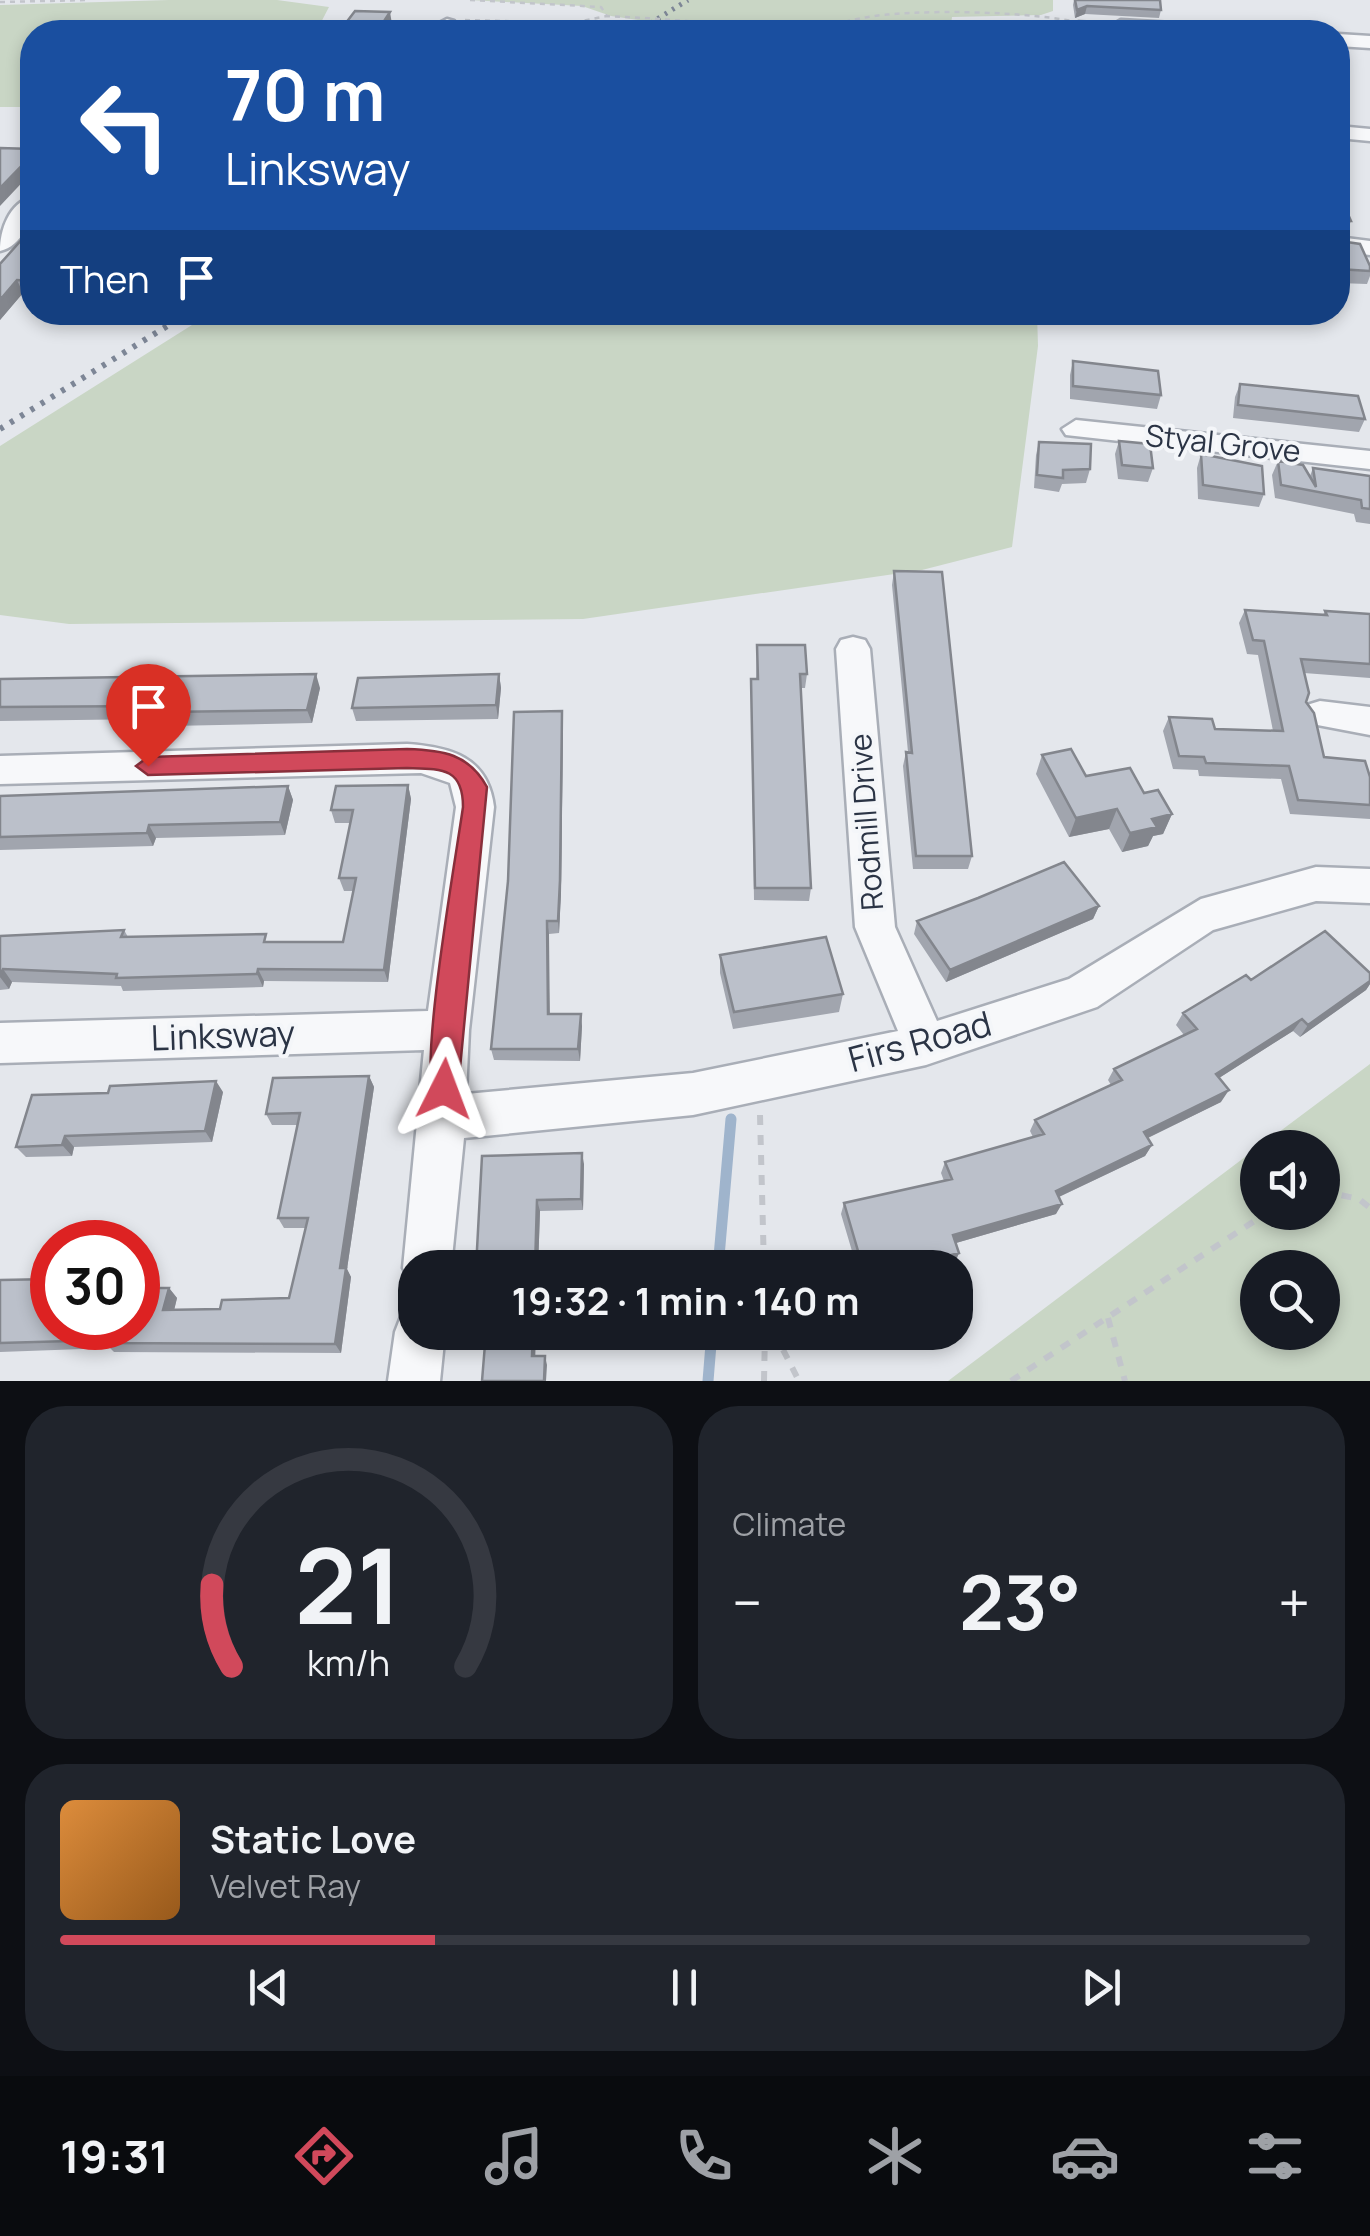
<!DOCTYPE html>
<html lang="en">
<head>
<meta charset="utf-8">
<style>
	body { margin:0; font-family:Manrope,sans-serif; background:#20242c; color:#f1f3f6; height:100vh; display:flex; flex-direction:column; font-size:38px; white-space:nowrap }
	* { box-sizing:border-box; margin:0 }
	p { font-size:32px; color:#9ea1a6 }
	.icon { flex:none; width:55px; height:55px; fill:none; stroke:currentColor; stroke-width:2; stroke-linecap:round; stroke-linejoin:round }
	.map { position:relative; height:1381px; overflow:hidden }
	.sheet { display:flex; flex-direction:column; gap:25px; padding:25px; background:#0d0f14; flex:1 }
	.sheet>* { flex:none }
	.banner { position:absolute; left:20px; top:20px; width:1330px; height:305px; border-radius:40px; box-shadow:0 5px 15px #0003; background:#1a4fa0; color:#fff; overflow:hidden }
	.tools { position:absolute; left:1240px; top:1130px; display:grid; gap:20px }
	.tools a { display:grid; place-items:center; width:100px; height:100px; border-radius:50%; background:#171b24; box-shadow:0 5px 15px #0003; font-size:50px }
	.speed { position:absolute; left:30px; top:1220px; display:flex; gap:20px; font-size:50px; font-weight:700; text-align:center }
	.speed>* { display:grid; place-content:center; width:130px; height:130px; border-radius:50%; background:#171b24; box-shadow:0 5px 15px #0003; line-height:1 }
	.speed .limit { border:15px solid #d22; background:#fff; color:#111 }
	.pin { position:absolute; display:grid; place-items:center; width:85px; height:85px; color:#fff; margin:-102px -42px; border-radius:50% 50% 50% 0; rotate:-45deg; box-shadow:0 0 10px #0007 }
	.pin .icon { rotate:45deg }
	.me { position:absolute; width:110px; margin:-55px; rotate:3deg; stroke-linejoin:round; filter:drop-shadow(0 0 8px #0008) }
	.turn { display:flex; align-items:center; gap:35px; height:210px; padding:0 40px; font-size:45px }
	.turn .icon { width:130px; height:130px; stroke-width:2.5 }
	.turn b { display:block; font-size:70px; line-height:85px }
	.then { display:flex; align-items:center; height:95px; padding:0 40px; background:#0003; gap:20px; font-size:38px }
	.big { font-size:75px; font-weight:700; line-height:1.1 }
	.sheet .card { flex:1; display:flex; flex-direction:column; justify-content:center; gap:15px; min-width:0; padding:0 35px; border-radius:40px; background:#20242c }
	.sheet .dial { align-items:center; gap:0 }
	.dial svg { height:260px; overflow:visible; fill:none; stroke:#363941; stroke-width:7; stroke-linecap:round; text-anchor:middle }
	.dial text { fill:#f1f3f6; stroke:none }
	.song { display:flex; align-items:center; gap:30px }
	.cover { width:120px; height:120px; border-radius:15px; background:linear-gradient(135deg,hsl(30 70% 55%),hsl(30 70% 35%)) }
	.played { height:10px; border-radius:5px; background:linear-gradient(90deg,#d1495b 30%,#363941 30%) }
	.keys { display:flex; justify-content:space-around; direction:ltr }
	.heat { display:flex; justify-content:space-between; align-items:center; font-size:55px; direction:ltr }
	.sheet .tiles { flex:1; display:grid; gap:25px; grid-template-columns:1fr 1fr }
	.card:last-child { grid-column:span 2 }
	.trip { position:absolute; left:398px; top:1250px; width:575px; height:100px; border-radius:40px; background:#171b24; box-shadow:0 5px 15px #0003; font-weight:700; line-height:100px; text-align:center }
	.dock { display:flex; height:160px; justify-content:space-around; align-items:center; background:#090b0e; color:#9ea1a6 }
	.dock .icon { width:70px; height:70px }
	.dock .current { color:#d1495b }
	.dock b { font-size:45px; color:#f1f3f6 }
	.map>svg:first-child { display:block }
</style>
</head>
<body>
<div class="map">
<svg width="1370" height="1381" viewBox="0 0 1370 1381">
	<rect width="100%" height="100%" fill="#e4e7ec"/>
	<path fill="#c9d6c5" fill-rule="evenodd" d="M 169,0 L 277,0 L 329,7 L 316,32 L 32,32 L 32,102 L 29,107 L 0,107 L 0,5 Z
		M 469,0 L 1053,0 L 1053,11 L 1041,15 L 952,17 L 950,32 L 653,32 L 665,24 L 611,16 L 582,6 Z
		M 211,313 L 1037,313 L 1038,346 L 1012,547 L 922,570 L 583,619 L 69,624 L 0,615 L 0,446 Z
		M 1370,1064 L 1370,1381 L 948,1381 L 1257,1148 L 1258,1212 L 1322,1212 L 1322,1148 L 1259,1147 ZM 1258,1268 L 1322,1268 L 1322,1332 L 1258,1332 Z"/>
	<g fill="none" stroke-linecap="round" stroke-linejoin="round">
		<path stroke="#9fb4cc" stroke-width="11" d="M 718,1268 L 731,1119
			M 708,1381 L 712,1332"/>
		<defs>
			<path id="minor" d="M 447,19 L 454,21 L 454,29 L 422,32 Z
				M 1121,20 L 1225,26 L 1235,32 L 1114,30 L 1111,26 Z
				M 1338,34 L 1370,36 L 1370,48 L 1338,46 Z
				M 1338,126 L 1370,129 L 1370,141 L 1338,138 Z
				M 32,197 C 33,217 23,246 0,251 C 0,230 9,203 32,197 Z
				M 1338,237 L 1370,241 L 1370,255 L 1338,251 Z
				M 1076,420 L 1370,451 L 1370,469 L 1066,435 L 1062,429 Z
				M 853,637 L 865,640 L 870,649 L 895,927 L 937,1021 L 1069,979 L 1201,899 L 1316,867 L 1370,869 L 1370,903 L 1316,901 L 1213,930 L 1097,1007 L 926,1065 L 693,1115 L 464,1138 L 451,1268 L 415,1268 L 415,1287 L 403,1268 L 424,1050 L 0,1063 L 0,1023 L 428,1011 L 456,807 L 450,783 L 421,773 L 0,784 L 0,756 L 407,744 C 451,747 488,757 494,807 L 469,1030 L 466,1094 L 693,1073 L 898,1031 L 855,927 L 836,649 L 841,640 Z
				M 1320,701 L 1370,707 L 1370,735 L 1307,723 L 1302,714 L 1307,705 Z
				M 415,1309 L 415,1332 L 445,1332 L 440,1381 L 388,1381 L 395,1332 L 402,1314 Z"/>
		</defs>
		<use href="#minor" stroke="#a9aeb7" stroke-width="5"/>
		<path stroke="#c2c5cb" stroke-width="2.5" stroke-dasharray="5 5" stroke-linecap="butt" d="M 470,0 L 601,7 L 607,16 L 645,18
			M 0,2 L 90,0
			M 465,20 L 572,23 L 607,16
			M 687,21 C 720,25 754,31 787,32 C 814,32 836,23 862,18 C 912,8 1037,11 1085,24"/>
		<path stroke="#c2c5cb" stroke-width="6" stroke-dasharray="10 10" stroke-linecap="butt" d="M 760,1115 L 764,1268
			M 1322,1191 L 1359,1199 L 1370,1208
			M 1108,1318 L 1125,1381
			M 774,1332 L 799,1381
			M 764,1381 L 765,1332
			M 1011,1381 L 1268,1212"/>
		<use href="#minor" fill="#f7f8fa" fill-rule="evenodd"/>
		<path stroke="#7d8696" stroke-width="5" stroke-dasharray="2.5 6" stroke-linecap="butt" d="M 636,32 L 688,0"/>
		<path stroke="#7d8696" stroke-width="6" stroke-dasharray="4 8" stroke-linecap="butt" d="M 0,429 L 190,312"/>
		<path stroke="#c2c5cb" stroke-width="2.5" stroke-dasharray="5 5" stroke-linecap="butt" d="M 645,18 L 687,21"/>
	</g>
	<path fill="#a1a5ae" d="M 1074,0 L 1160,0 L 1161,10 L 1159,18 L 1085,14 L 1075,18 L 1073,5 Z
		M 1338,204 L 1351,221 L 1346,234 L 1340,234 L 1340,241 L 1370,266 L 1370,276 L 1367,284 L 1338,283 Z
		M 32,228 L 32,294 L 23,293 L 0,320 L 0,264 Z
		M 1073,361 L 1161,395 L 1157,409 L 1070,399 L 1070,375 Z
		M 1240,384 L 1365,419 L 1359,432 L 1233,418 L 1235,397 Z
		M 1119,441 L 1153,468 L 1148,482 L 1118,479 L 1115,454 Z
		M 1039,442 L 1090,469 L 1086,483 L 1062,484 L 1059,492 L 1034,488 L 1036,455 Z
		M 1201,454 L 1264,494 L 1259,507 L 1198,499 L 1197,468 Z
		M 1278,461 L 1310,476 L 1313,468 L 1370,476 L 1370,524 L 1356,522 L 1354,514 L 1275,498 L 1272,475 Z
		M 894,571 L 972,856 L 968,869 L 913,869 L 903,766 L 906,752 L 908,752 L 892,585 Z
		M 1245,610 L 1323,615 L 1325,611 L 1370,614 L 1370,678 L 1304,673 L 1306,702 L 1324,757 L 1370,777 L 1370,819 L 1290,814 L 1281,779 L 1199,776 L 1198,770 L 1173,769 L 1163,731 L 1169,717 L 1215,729 L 1273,731 L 1258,655 L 1247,654 L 1239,623 Z
		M 757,645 L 807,674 L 805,688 L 801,688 L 811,888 L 809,901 L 754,900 L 751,693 L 751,679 L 756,679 Z
		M 499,674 L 501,688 L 498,719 L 356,721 L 352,708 Z
		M 0,679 L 320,688 L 312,723 L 170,726 L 154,723 L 152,719 L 0,721 Z
		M 562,711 L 563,724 L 561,893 L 559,933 L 549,934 L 549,1014 L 582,1026 L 580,1061 L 494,1060 L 491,1049 Z
		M 1042,755 L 1086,776 L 1144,793 L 1172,814 L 1163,834 L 1153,836 L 1148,846 L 1122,852 L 1109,829 L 1069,837 L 1036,774 Z
		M 408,785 L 411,799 L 388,982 L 264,981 L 263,987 L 123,991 L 121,986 L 12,982 L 9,989 L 0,990 L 0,936 L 124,930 L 128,937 L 270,942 L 343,942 L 353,891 L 344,891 L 339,878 L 350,823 L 335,823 L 331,810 Z
		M 288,786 L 293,800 L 285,835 L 156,838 L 153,846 L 0,850 L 0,796 Z
		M 1099,906 L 1093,919 L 946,982 L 914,934 L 917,921 Z
		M 720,955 L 843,994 L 839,1012 L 733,1029 L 720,973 Z
		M 1251,980 L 1370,981 L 1370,984 L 1366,990 L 1300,1037 L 1293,1031 L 1219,1078 L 1221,1102 L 1148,1138 L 1152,1145 L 1145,1156 L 1059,1197 L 1056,1214 L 956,1243 L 955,1263 L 937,1268 L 857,1268 L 841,1214 L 844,1203 L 944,1181 L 941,1173 L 945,1162 L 1033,1137 L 1030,1131 L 1035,1120 L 1111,1085 L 1108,1080 L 1114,1069 L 1184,1035 L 1176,1025 L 1183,1013 Z
		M 369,1076 L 374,1087 L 347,1269 L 351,1277 L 341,1353 L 114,1352 L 110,1348 L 0,1352 L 0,1280 L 52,1328 L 169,1288 L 177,1298 L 174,1310 L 220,1309 L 289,1298 L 306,1228 L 284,1228 L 278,1218 L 297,1125 L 272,1125 L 266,1114 Z
		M 223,1092 L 212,1142 L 74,1147 L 72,1156 L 26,1157 L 16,1147 Z
		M 482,1156 L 584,1164 L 583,1210 L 540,1211 L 538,1268 L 476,1268 Z"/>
	<path fill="#83868d" d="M 1087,6 L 1085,14 L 1075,18 L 1077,10 Z
		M 390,12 L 392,24 L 386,32 L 377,32 Z
		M 32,155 L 32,172 L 0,206 L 0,188 Z
		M 17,280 L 23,293 L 0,320 L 0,300 Z
		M 316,674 L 320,688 L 312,723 L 307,710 Z
		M 499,674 L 501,688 L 498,719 L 496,705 Z
		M 562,711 L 563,724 L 561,893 L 559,933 L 558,921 Z
		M 408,785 L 411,799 L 388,982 L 384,970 Z
		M 288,786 L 293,800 L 285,835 L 280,822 Z
		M 1117,809 L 1109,829 L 1069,837 L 1076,818 Z
		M 1172,814 L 1163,834 L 1153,836 L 1148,846 L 1122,852 L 1130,833 L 1152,819 Z
		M 149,825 L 156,838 L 153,846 L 147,833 Z
		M 1099,906 L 1093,919 L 946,982 L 950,970 Z
		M 547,921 L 549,934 L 550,1026 L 548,1014 Z
		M 3,969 L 12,982 L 9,989 L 0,977 Z
		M 258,969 L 264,981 L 263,987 L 257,974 Z
		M 1370,981 L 1370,984 L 1366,990 L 1300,1037 L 1308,1025 Z
		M 581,1014 L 582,1026 L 580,1061 L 578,1049 Z
		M 1302,1019 L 1293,1031 L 1208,1085 L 1216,1074 Z
		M 369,1076 L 374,1087 L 347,1269 L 351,1277 L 341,1353 L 335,1344 L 340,1268 Z
		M 216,1081 L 223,1092 L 212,1142 L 205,1131 Z
		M 1229,1090 L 1221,1102 L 1137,1143 L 1144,1132 Z
		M 65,1136 L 74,1147 L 72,1156 L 62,1145 Z
		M 1152,1145 L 1145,1156 L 1050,1201 L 1056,1191 Z
		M 582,1153 L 584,1164 L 583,1210 L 581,1199 Z
		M 537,1200 L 540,1211 L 538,1268 L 535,1268 Z
		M 1062,1204 L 1056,1214 L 949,1245 L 953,1235 Z
		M 959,1253 L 955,1263 L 937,1268 L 900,1268 Z
		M 169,1288 L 177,1298 L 172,1319 L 163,1310 Z
		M 533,1332 L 536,1332 L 535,1365 L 532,1356 Z
		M 545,1356 L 547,1365 L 546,1381 L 544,1381 Z"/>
	<path fill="#bbc0ca" stroke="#83868d" stroke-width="2.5" d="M 1075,0 L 1160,0 L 1161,10 L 1087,6 L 1077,10 Z
		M 355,11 L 390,12 L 377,32 L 339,32 Z
		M 1079,21 L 1165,24 L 1166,32 L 1080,32 Z
		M 483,22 L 515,25 L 510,32 L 476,32 Z
		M 1020,28 L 1061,32 L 1019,32 Z
		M 0,148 L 32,149 L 32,155 L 0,188 Z
		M 1338,204 L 1344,205 L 1351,221 L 1341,221 L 1340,241 L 1360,244 L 1370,266 L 1370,271 L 1338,269 Z
		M 32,228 L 32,281 L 17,280 L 0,300 L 0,264 Z
		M 1073,361 L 1158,371 L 1161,395 L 1073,386 Z
		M 1240,384 L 1358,396 L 1365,419 L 1238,405 Z
		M 1119,441 L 1150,444 L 1153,468 L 1122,465 Z
		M 1039,442 L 1091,444 L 1090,469 L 1063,470 L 1063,478 L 1037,475 Z
		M 1201,454 L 1262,466 L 1264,494 L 1203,485 Z
		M 1278,461 L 1303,465 L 1316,487 L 1313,468 L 1370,476 L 1370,509 L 1362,508 L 1361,500 L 1281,485 Z
		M 894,571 L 942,572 L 972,856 L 916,856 L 906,752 L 912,753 Z
		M 1245,610 L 1327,615 L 1325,611 L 1370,614 L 1370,664 L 1301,659 L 1309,693 L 1306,702 L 1314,713 L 1324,757 L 1365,761 L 1370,777 L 1370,805 L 1298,800 L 1289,766 L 1206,763 L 1204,757 L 1179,756 L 1169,717 L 1212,719 L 1215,729 L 1283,731 L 1264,641 L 1253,640 Z
		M 757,645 L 805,645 L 807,674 L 800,674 L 811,888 L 755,888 L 751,679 L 758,679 Z
		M 316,674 L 307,710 L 164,712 L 148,710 L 149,706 L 0,707 L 0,679 Z
		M 499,674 L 496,705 L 352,708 L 358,678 Z
		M 562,711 L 560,880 L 558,921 L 547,921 L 548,1014 L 581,1014 L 578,1049 L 491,1049 L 508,881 L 514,712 Z
		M 1071,749 L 1086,776 L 1130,768 L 1144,793 L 1158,790 L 1172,814 L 1152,819 L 1157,827 L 1130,833 L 1117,809 L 1076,818 L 1042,755 Z
		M 408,785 L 384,970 L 258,969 L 257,974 L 116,978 L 117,974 L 3,969 L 0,977 L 0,936 L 124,930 L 121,937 L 266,934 L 264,942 L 343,942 L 356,878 L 339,878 L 353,810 L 331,810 L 336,786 Z
		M 288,786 L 280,822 L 149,825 L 147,833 L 0,837 L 0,796 Z
		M 1064,862 L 1099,906 L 950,970 L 917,921 L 978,898 Z
		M 1325,931 L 1370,973 L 1370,981 L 1308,1025 L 1302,1019 L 1216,1074 L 1229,1090 L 1144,1132 L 1152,1145 L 1056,1191 L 1062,1204 L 953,1235 L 959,1253 L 900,1268 L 863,1268 L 844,1203 L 952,1179 L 945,1162 L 1044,1134 L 1035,1120 L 1122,1080 L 1114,1069 L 1197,1029 L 1183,1013 L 1246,975 L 1251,980 Z
		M 826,937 L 843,994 L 734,1012 L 720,955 Z
		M 369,1076 L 340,1268 L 346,1268 L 335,1344 L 104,1343 L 105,1340 L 0,1343 L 0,1280 L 52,1279 L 52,1328 L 138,1328 L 138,1288 L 169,1288 L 163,1310 L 220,1309 L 222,1300 L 289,1298 L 308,1218 L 278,1218 L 300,1113 L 266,1114 L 273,1078 Z
		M 216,1081 L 205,1131 L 65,1136 L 62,1145 L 16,1147 L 32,1095 L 108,1093 L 110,1086 Z
		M 582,1153 L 581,1199 L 537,1200 L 535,1268 L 476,1268 L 482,1156 Z
		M 486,1332 L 533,1332 L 532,1356 L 545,1356 L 544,1381 L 482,1381 Z"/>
	<path fill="#d1495b" stroke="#882f3b" stroke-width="2.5" d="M 407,749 C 443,750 469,754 487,787 L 458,1089 L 454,1098 L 444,1102 L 434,1098 C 419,1064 456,857 463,807 C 463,767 441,769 407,768 L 148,775 L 136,766 L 148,757 Z"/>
	<g text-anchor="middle" stroke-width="8" stroke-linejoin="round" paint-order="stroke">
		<g font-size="30" fill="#2b3445" stroke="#f4f6f9">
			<text transform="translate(1223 444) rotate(6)" y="10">Styal Grove</text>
			<text transform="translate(867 822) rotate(-94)" y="10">Rodmill Drive</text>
		</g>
		<g font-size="35" fill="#2b3445" stroke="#f4f6f9">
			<text transform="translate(223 1036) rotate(-2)" y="12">Linksway</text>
			<text transform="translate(920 1042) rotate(-15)" y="12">Firs Road</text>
		</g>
	</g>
</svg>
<div class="tools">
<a><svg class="icon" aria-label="sound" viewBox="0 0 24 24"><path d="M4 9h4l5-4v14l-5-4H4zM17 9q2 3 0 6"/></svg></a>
<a><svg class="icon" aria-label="search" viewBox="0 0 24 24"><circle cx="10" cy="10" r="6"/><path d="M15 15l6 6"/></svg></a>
</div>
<div class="speed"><div class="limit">30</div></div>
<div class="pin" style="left:148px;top:766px;background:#d93025"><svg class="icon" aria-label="arrive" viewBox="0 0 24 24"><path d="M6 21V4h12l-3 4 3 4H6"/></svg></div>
<svg class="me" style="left:444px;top:1089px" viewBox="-20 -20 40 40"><path d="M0-17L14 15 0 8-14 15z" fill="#d1495b" stroke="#fff" stroke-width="4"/></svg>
<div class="trip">19:32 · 1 min · 140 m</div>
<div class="banner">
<div class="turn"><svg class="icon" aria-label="left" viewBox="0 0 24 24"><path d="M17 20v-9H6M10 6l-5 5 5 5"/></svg><div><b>70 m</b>Linksway</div></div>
<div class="then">Then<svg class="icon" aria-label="arrive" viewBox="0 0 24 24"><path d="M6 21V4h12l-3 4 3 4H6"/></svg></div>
</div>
</div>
<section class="sheet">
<div class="tiles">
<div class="card dial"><svg viewBox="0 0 100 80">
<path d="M14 69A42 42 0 1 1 86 69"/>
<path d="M14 69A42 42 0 0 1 8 44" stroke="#d1495b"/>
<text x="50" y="56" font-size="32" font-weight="700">21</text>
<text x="50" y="72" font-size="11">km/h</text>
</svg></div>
<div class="card"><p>Climate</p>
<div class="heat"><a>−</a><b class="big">23°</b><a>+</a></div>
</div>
<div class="card">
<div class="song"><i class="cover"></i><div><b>Static Love</b><p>Velvet Ray</p></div></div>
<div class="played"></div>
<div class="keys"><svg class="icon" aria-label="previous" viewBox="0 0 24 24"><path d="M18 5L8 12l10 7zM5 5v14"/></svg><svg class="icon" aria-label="pause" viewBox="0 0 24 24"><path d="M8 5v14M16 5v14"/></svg><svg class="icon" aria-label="next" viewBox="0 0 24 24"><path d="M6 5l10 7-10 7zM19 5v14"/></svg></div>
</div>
</div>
</section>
<nav class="dock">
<b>19:31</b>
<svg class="icon current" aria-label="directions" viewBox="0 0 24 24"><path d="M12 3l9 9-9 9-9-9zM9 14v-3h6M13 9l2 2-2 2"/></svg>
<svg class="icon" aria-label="music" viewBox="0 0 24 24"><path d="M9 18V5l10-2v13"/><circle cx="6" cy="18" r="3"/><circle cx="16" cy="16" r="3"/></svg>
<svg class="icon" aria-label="phone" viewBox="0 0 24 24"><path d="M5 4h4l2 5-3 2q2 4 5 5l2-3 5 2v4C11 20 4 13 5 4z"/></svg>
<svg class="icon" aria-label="climate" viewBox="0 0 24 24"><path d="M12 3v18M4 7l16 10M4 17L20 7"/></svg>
<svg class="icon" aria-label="car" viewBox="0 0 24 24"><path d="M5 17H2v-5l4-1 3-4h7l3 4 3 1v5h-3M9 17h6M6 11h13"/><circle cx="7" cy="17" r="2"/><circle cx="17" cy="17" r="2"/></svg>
<svg class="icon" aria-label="filters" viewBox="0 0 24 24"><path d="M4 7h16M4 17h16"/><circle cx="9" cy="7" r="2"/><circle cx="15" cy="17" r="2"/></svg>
</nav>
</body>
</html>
